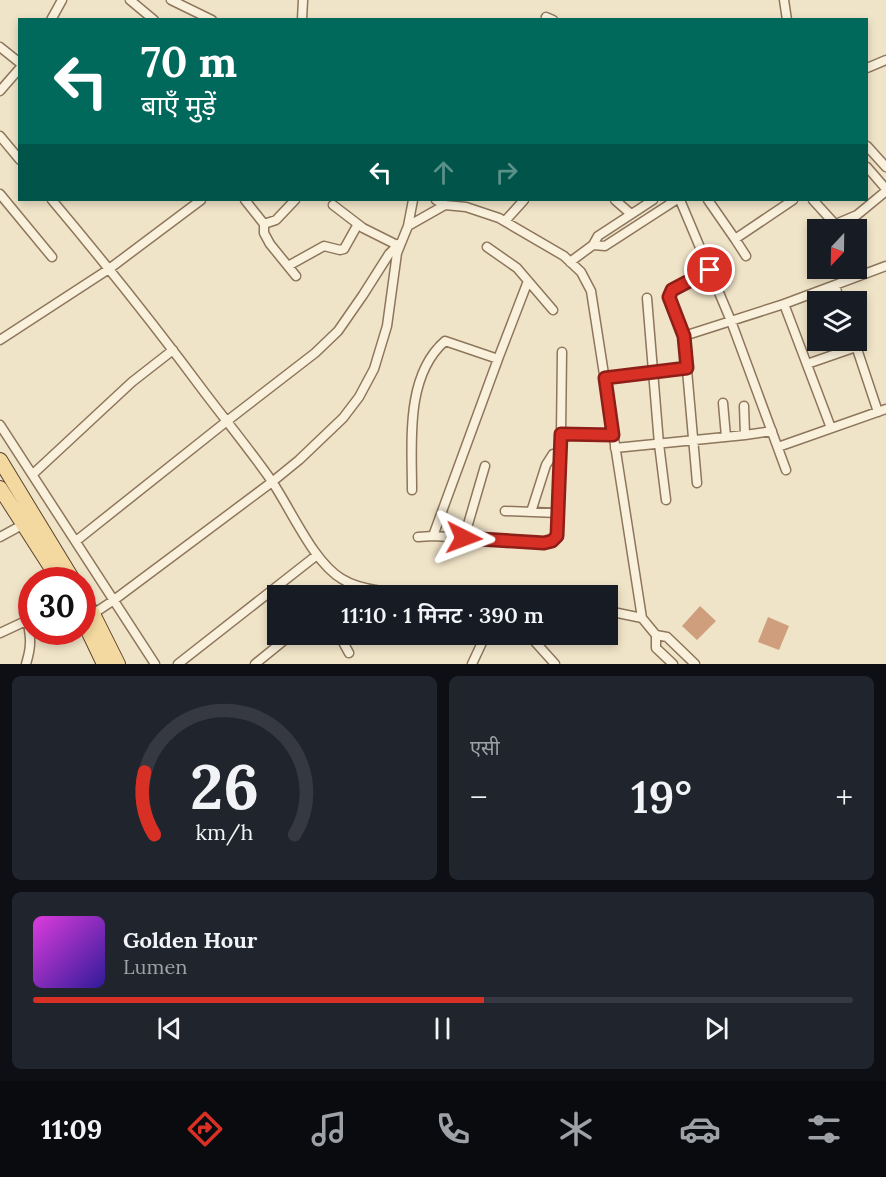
<!DOCTYPE html>
<html lang="hi">
<head>
<meta charset="utf-8">
<style>
	body { margin:0; font-family:Lora,"Noto Sans Devanagari",serif; background:#20242c; color:#f1f3f6; height:100vh; display:flex; flex-direction:column; font-size:22px; white-space:nowrap }
	* { box-sizing:border-box; margin:0 }
	p { font-size:20px; color:#9ea1a6 }
	.icon { flex:none; width:33px; height:33px; fill:none; stroke:currentColor; stroke-width:2; stroke-linecap:round; stroke-linejoin:round }
	.map { position:relative; height:664px; overflow:hidden }
	.drawer { display:flex; flex-direction:column; gap:12px; padding:12px; background:#0d0f14; flex:1 }
	.drawer>* { flex:none }
	.top-card { position:absolute; left:18px; top:18px; width:850px; height:183px; border-radius:0px; box-shadow:0 3px 9px #0003; background:#00695c; color:#fff; overflow:hidden }
	.needle { width:39px; rotate:202deg }
	.tools { position:absolute; left:807px; top:219px; display:grid; gap:12px }
	.tools a { display:grid; place-items:center; width:60px; height:60px; border-radius:0px; background:#171b24; box-shadow:0 3px 9px #0003; font-size:30px }
	.speed { position:absolute; left:18px; top:567px; display:flex; gap:12px; font-size:30px; font-weight:700; text-align:center }
	.speed>* { display:grid; place-content:center; width:78px; height:78px; border-radius:50%; background:#171b24; box-shadow:0 3px 9px #0003; line-height:1 }
	.speed .limit { border:9px solid #d22; background:#fff; color:#111 }
	.pin { position:absolute; display:grid; place-items:center; width:51px; height:51px; color:#fff; margin:-26px; border:3px solid #fff; border-radius:50%; box-shadow:0 2px 6px #0007 }
	.me { position:absolute; width:66px; margin:-33px; rotate:93deg; stroke-linejoin:round; filter:drop-shadow(0 0 4px #0008) }
	.turn { display:flex; align-items:center; gap:21px; height:126px; padding:0 24px; font-size:27px }
	.turn .icon { width:78px; height:78px; stroke-width:2.5 }
	.turn b { display:block; font-size:42px; line-height:51px }
	.lanes { display:flex; align-items:center; height:57px; padding:0 24px; background:#0003; justify-content:center; gap:30px; direction:ltr }
	.lanes .off { opacity:.35 }
	.big { font-size:45px; font-weight:600; line-height:1.1 }
	.drawer .widget { flex:1; display:flex; flex-direction:column; justify-content:center; gap:9px; min-width:0; padding:0 21px; border-radius:9px; background:#20242c }
	.drawer .dial { align-items:center; gap:0 }
	.dial svg { height:156px; overflow:visible; fill:none; stroke:#363941; stroke-width:7; stroke-linecap:round; text-anchor:middle }
	.dial text { fill:#f1f3f6; stroke:none }
	.song { display:flex; align-items:center; gap:18px }
	.cover { width:72px; height:72px; border-radius:9px; background:linear-gradient(135deg,hsl(300 70% 55%),hsl(250 70% 35%)) }
	.played { height:6px; border-radius:3px; background:linear-gradient(90deg,#d93025 55%,#363941 55%) }
	.keys { display:flex; justify-content:space-around; direction:ltr }
	.heat { display:flex; justify-content:space-between; align-items:center; font-size:33px; direction:ltr }
	.drawer .tiles { flex:1; display:grid; gap:12px; grid-template-columns:1fr 1fr }
	.widget:last-child { grid-column:span 2 }
	.trip { position:absolute; left:267px; top:585px; width:351px; height:60px; border-radius:0px; background:#171b24; box-shadow:0 3px 9px #0003; font-weight:600; line-height:60px; text-align:center }
	.menu { display:flex; height:96px; justify-content:space-around; align-items:center; background:#090b0e; color:#9ea1a6 }
	.menu .icon { width:42px; height:42px }
	.menu .on { color:#d93025 }
	.menu b { font-size:27px; color:#f1f3f6 }
	.map>svg:first-child { display:block }
</style>
</head>
<body>
<div class="map">
<svg width="886" height="664" viewBox="0 0 886 664">
	<rect width="100%" height="100%" fill="#f0e4c8"/>
	<path fill="#cf9f7d" d="M 700,606 L 716,621 L 697,640 L 682,626 Z
		M 768,617 L 789,626 L 779,650 L 758,642 Z"/>
	<g fill="none" stroke-linecap="round" stroke-linejoin="round">
		<defs>
			<path id="street" d="M 130,0 L 154,20
				M 171,0 L 212,20
				M 784,0 L 787,20
				M 546,17 L 553,20
				M 51,20 L 62,0
				M 302,20 L 303,0
				M 0,47 L 20,63
				M 867,68 L 886,60
				M 0,91 L 20,68
				M 0,136 L 20,160
				M 867,146 L 886,167
				M 867,167 L 886,189
				M 0,194 L 52,257
				M 52,200 C 105,263 156,327 205,393 C 227,422 250,450 271,480 C 291,509 313,562 342,579 C 366,594 405,592 431,593 C 447,593 462,594 477,596
				M 245,200 L 264,224 L 264,233 L 270,244 L 296,276
				M 436,200 L 445,205 L 466,207 L 499,218 L 564,256 L 581,272 L 591,291 L 642,618 L 656,635 L 667,637 L 695,664
				M 615,200 L 631,214
				M 680,200 L 731,321 L 786,470
				M 708,200 L 735,239 L 793,200
				M 813,200 L 833,222 L 836,224 L 857,215 L 886,191
				M 333,205 L 363,228 L 397,245
				M 505,221 L 524,200
				M 264,224 L 276,220 L 295,200
				M 408,226 L 445,205
				M 735,239 L 746,256
				M 593,245 L 605,246 L 676,200
				M 487,247 L 517,268 L 553,310
				M 570,262 L 593,245 L 598,236 L 653,200
				M 288,266 L 324,246 L 340,250 L 344,249 L 358,224
				M 835,285 L 840,302
				M 647,298 L 659,444 L 666,500
				M 784,304 L 831,428
				M 684,336 L 784,304 L 886,266
				M 0,340 L 109,269 L 201,200
				M 854,340 L 878,412
				M 807,364 L 856,347
				M 605,378 L 687,368
				M 723,403 L 726,437
				M 744,406 L 745,435
				M 0,425 L 155,664
				M 561,434 L 562,352
				M 778,447 L 886,409
				M 615,448 L 745,435 L 772,431
				M 33,474 L 132,382 L 173,350
				M 697,483 L 684,336 L 669,297 L 672,290 L 710,270
				M 412,490 C 412,442 405,376 445,341 L 498,359 L 528,281
				M 505,511 L 558,513
				M 531,512 L 546,465 L 553,454 L 560,452
				M 433,536 L 498,359
				M 0,537 L 24,524
				M 418,537 L 433,536 L 544,543 C 554,541 557,538 558,529 L 561,434 L 613,435
				M 464,538 L 485,466
				M 76,541 L 227,421 L 315,353 L 338,331 L 363,295 L 389,254 L 399,244
				M 608,611 L 642,618
				M 93,614 L 114,600 L 272,482 L 299,460 L 343,418 L 359,397 L 374,369 L 387,326 L 397,253 L 408,226 L 413,200
				M 0,633 L 28,620
				M 344,634 L 343,642 L 349,653
				M 528,634 L 555,664
				M 656,635 L 656,648 L 673,664
				M 26,664 C 28,657 30,651 30,643 C 31,632 25,623 32,613
				M 178,664 L 317,555
				M 255,664 L 292,634
				M 472,664 L 486,634"/>
			<path id="primary" d="M 0,460 L 73,580
				M 0,488 L 59,580
				M 82,597 L 93,614 L 118,664
				M 82,618 L 104,664"/>
		</defs>
		<use href="#street" stroke="#8d765c" stroke-width="11"/>
		<use href="#primary" stroke="#5b4430" stroke-width="16"/>
		<use href="#street" stroke="#faf1dc" stroke-width="8"/>
		<use href="#primary" stroke="#f3d9a0" stroke-width="14"/>
	</g>
	<g fill="none" stroke-linecap="round" stroke-linejoin="round">
		<defs>
			<path id="route" d="M 464,538 L 544,543 L 552,541 L 557,536 L 561,434 L 613,435 L 605,378 L 687,368 L 684,336 L 669,297 L 672,290 L 710,270"/>
		</defs>
		<use href="#route" stroke="#8d1f18" stroke-width="15"/>
		<use href="#route" stroke="#d93025" stroke-width="10"/>
	</g>
</svg>
<div class="tools">
<a><svg class="needle" viewBox="-14 -14 28 28"><path d="M0-13l5 13h-10z" fill="#e53935"/><path d="M0 13l5-13h-10z" fill="#9ea1a6"/></svg></a>
<a><svg class="icon" aria-label="layers" viewBox="0 0 24 24"><path d="M12 4l9 5-9 5-9-5zM3 14l9 5 9-5"/></svg></a>
</div>
<div class="speed"><div class="limit">30</div></div>
<div class="pin" style="left:710px;top:270px;background:#d93025"><svg class="icon" aria-label="arrive" viewBox="0 0 24 24"><path d="M6 21V4h12l-3 4 3 4H6"/></svg></div>
<svg class="me" style="left:464px;top:538px" viewBox="-20 -20 40 40"><path d="M0-17L14 15 0 8-14 15z" fill="#d93025" stroke="#fff" stroke-width="4"/></svg>
<div class="trip">11:10 · 1 मिनट · 390 m</div>
<div class="top-card">
<div class="turn"><svg class="icon" aria-label="left" viewBox="0 0 24 24"><path d="M17 20v-9H6M10 6l-5 5 5 5"/></svg><div><b>70 m</b>बाएँ मुड़ें</div></div>
<div class="lanes"><svg class="icon" aria-label="left" viewBox="0 0 24 24"><path d="M17 20v-9H6M10 6l-5 5 5 5"/></svg><svg class="icon off" aria-label="ahead" viewBox="0 0 24 24"><path d="M12 20V5M6 11l6-6 6 6"/></svg><svg class="icon off" aria-label="right" viewBox="0 0 24 24"><path d="M7 20v-9h11M14 6l5 5-5 5"/></svg></div>
</div>
</div>
<section class="drawer">
<div class="tiles">
<div class="widget dial"><svg viewBox="0 0 100 80">
<path d="M14 69A42 42 0 1 1 86 69"/>
<path d="M14 69A42 42 0 0 1 9 37" stroke="#d93025"/>
<text x="50" y="56" font-size="32" font-weight="700">26</text>
<text x="50" y="72" font-size="11">km/h</text>
</svg></div>
<div class="widget"><p>एसी</p>
<div class="heat"><a>−</a><b class="big">19°</b><a>+</a></div>
</div>
<div class="widget">
<div class="song"><i class="cover"></i><div><b>Golden Hour</b><p>Lumen</p></div></div>
<div class="played"></div>
<div class="keys"><svg class="icon" aria-label="previous" viewBox="0 0 24 24"><path d="M18 5L8 12l10 7zM5 5v14"/></svg><svg class="icon" aria-label="pause" viewBox="0 0 24 24"><path d="M8 5v14M16 5v14"/></svg><svg class="icon" aria-label="next" viewBox="0 0 24 24"><path d="M6 5l10 7-10 7zM19 5v14"/></svg></div>
</div>
</div>
</section>
<nav class="menu">
<b>11:09</b>
<svg class="icon on" aria-label="directions" viewBox="0 0 24 24"><path d="M12 3l9 9-9 9-9-9zM9 14v-3h6M13 9l2 2-2 2"/></svg>
<svg class="icon" aria-label="music" viewBox="0 0 24 24"><path d="M9 18V5l10-2v13"/><circle cx="6" cy="18" r="3"/><circle cx="16" cy="16" r="3"/></svg>
<svg class="icon" aria-label="phone" viewBox="0 0 24 24"><path d="M5 4h4l2 5-3 2q2 4 5 5l2-3 5 2v4C11 20 4 13 5 4z"/></svg>
<svg class="icon" aria-label="climate" viewBox="0 0 24 24"><path d="M12 3v18M4 7l16 10M4 17L20 7"/></svg>
<svg class="icon" aria-label="car" viewBox="0 0 24 24"><path d="M5 17H2v-5l4-1 3-4h7l3 4 3 1v5h-3M9 17h6M6 11h13"/><circle cx="7" cy="17" r="2"/><circle cx="17" cy="17" r="2"/></svg>
<svg class="icon" aria-label="filters" viewBox="0 0 24 24"><path d="M4 7h16M4 17h16"/><circle cx="9" cy="7" r="2"/><circle cx="15" cy="17" r="2"/></svg>
</nav>
</body>
</html>
